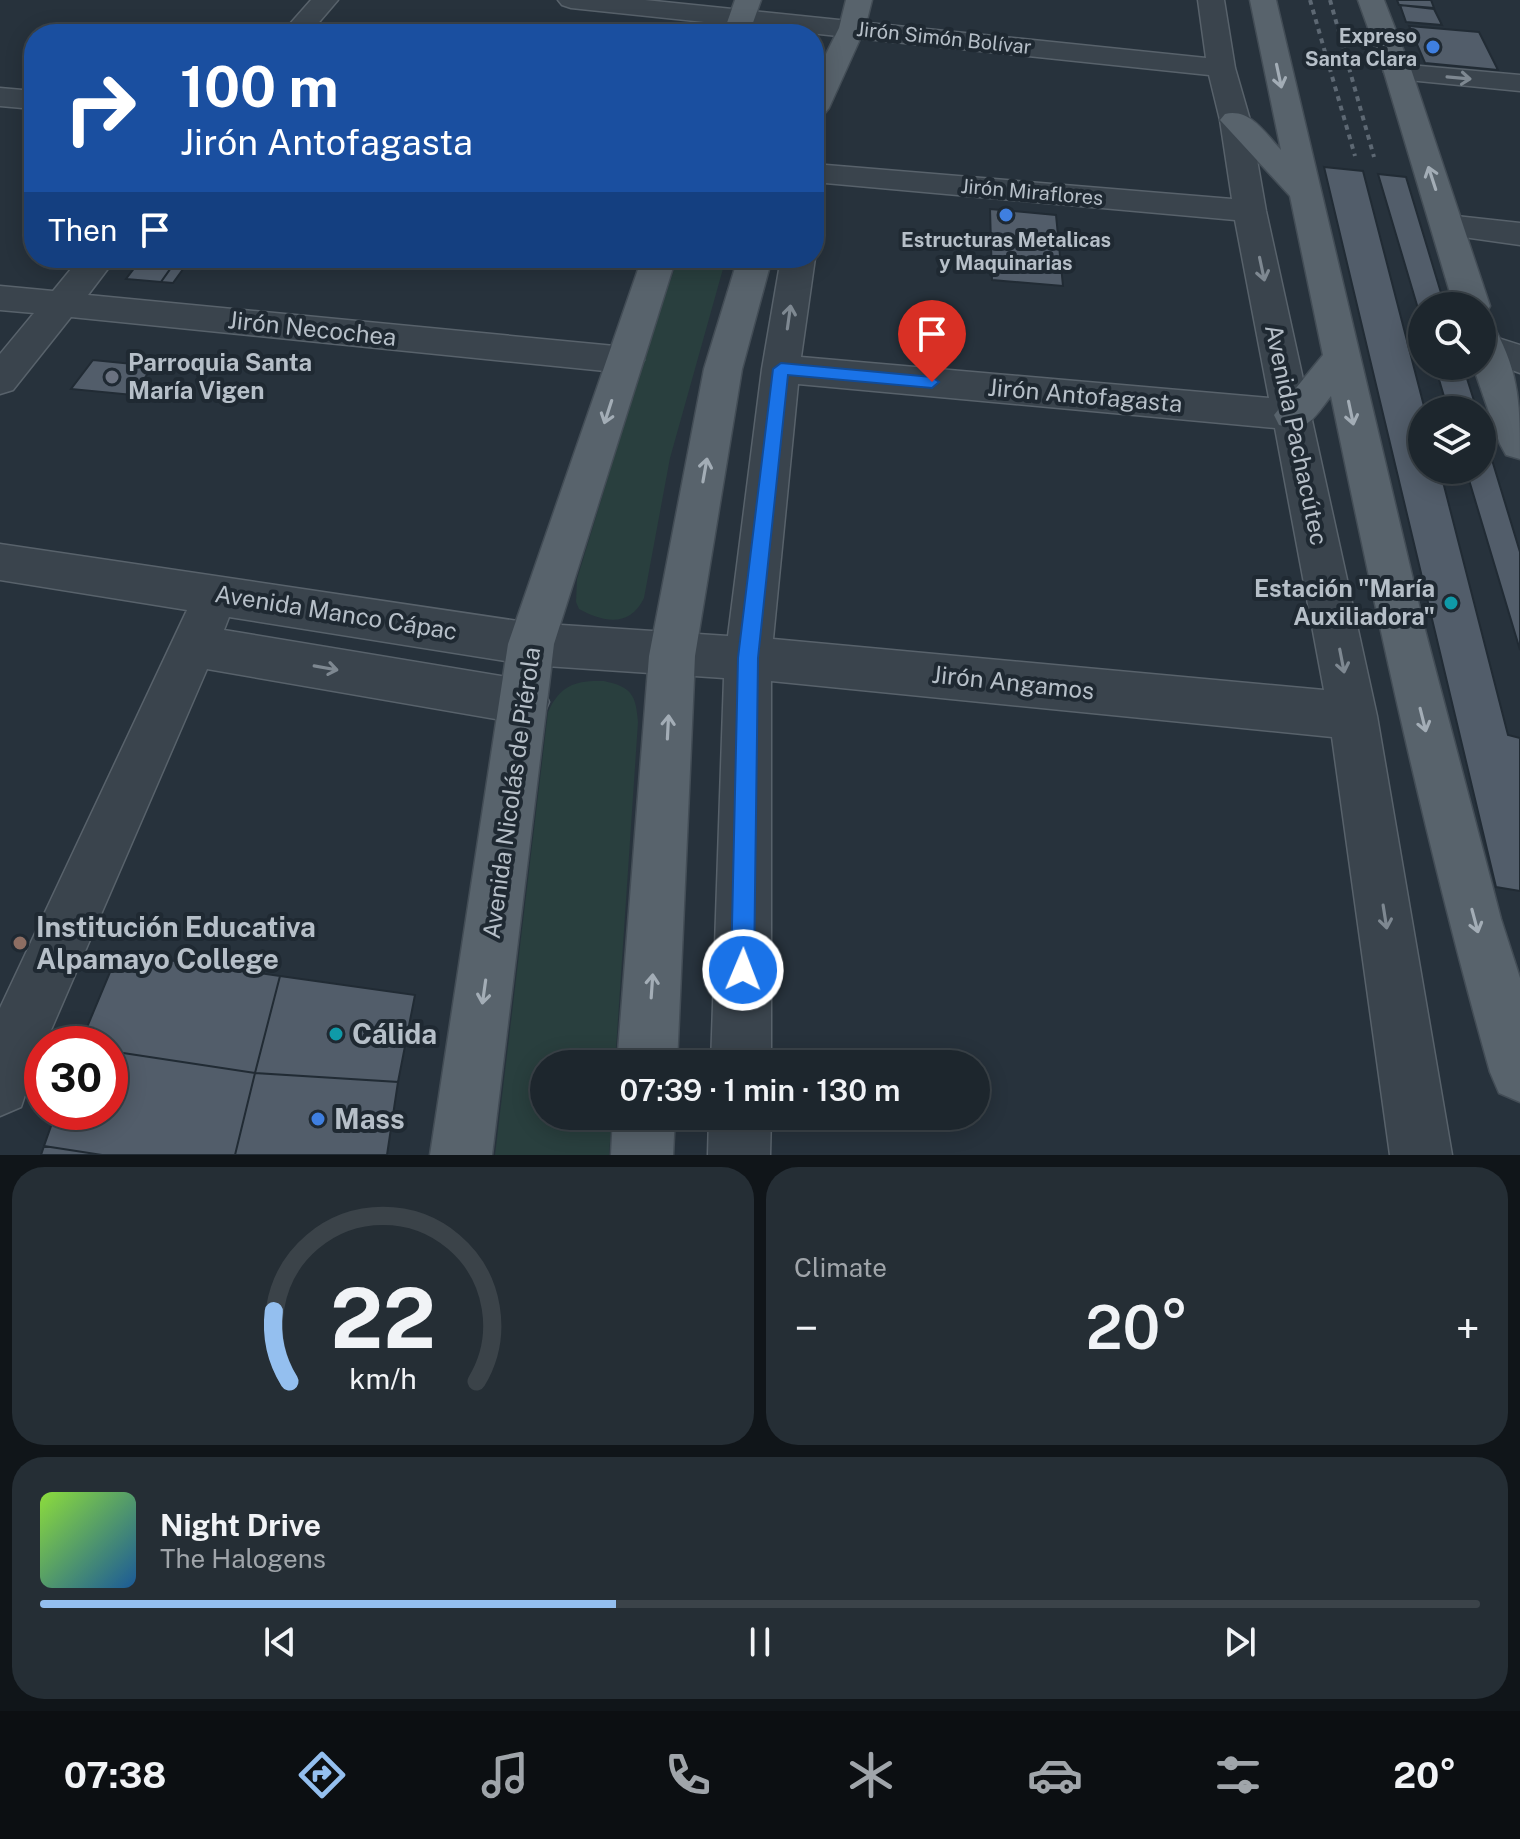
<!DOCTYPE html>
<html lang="en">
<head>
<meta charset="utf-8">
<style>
	body { margin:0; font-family:"Public Sans",sans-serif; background:#252e35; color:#f1f3f6; height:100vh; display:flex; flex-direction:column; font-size:30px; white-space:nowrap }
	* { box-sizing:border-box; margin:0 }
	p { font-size:26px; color:#a0a5aa }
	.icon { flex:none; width:44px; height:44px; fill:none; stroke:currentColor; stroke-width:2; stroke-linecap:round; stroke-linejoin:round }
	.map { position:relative; height:1155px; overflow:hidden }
	.sheet { display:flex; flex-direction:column; gap:12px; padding:12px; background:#101519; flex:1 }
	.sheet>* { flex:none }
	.guide { position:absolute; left:24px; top:24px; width:800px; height:244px; border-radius:32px; box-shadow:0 4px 20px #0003,0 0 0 2px #3b4349; background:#1a4fa0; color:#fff; overflow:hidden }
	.tools { position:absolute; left:1408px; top:292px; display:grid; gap:16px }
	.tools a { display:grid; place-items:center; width:88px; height:88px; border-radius:50%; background:#1d262d; box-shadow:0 4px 20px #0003,0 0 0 2px #3b4349; font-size:40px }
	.speed { position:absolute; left:24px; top:1026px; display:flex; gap:16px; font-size:40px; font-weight:700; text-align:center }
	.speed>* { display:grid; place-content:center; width:104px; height:104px; border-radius:50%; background:#1d262d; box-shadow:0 4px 20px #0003,0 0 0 2px #3b4349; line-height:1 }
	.speed .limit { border:12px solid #d22; background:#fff; color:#111 }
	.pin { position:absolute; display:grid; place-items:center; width:68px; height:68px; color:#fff; margin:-82px -34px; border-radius:50% 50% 50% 0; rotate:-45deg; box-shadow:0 0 8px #0007 }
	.pin .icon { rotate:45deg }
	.me { position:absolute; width:88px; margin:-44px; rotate:1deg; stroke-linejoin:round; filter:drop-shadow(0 0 6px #0008) }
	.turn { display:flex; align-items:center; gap:28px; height:168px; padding:0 24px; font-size:36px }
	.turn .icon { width:104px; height:104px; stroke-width:2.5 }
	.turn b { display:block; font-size:56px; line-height:68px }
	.then { display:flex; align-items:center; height:76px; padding:0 24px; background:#0003; gap:16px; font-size:30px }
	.big { font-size:60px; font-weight:600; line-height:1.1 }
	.sheet .card { flex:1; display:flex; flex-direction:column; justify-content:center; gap:12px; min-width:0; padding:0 28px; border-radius:32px; background:#252e35 }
	.sheet .dial { align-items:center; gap:0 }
	.dial svg { height:208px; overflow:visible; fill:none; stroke:#3b4349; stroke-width:7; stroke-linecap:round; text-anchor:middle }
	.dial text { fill:#f1f3f6; stroke:none }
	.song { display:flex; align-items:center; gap:24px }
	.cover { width:96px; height:96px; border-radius:12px; background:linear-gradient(135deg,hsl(90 70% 55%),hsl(210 70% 35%)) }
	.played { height:8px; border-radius:4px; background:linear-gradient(90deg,#94bfef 40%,#3b4349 40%) }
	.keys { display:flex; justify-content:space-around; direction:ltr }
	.heat { display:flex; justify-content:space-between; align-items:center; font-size:44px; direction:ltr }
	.sheet .tiles { flex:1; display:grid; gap:12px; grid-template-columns:1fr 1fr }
	.card:last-child { grid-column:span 2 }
	.trip { position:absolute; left:530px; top:1050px; width:460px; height:80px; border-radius:40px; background:#1d262d; box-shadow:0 4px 20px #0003,0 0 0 2px #3b4349; font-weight:600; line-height:80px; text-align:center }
	.tab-bar { display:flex; height:128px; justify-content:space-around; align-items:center; background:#0c0f12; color:#a0a5aa }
	.tab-bar .icon { width:56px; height:56px }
	.tab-bar .active { color:#94bfef }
	.tab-bar b { font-size:36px; color:#f1f3f6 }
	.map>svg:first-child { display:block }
</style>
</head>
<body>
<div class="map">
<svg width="1520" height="1155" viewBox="0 0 1520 1155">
	<rect width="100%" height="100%" fill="#27323c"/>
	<path fill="#293f3e" d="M 678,258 L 726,258 L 670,458 L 644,598 C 630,627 605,623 579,609 L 576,602 L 577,579 L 649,343 Z
		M 604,681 C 631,687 636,694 638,722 L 615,1064 L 544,1064 L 544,1116 L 612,1116 L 609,1155 L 495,1155 L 548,712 C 560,685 576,680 604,681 Z"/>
	<path fill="#525d6a" stroke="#212b34" stroke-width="2" d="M 1397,0 L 1431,0 L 1434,8 L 1399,5 Z
		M 1400,5 L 1434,9 L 1442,25 L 1406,22 Z
		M 1409,26 L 1479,32 L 1498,70 L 1425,63 Z
		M 1324,167 L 1363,171 L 1425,410 L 1422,410 L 1422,470 L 1440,470 L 1508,735 L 1520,738 L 1520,891 L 1496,887 Z
		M 1378,174 L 1406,177 L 1445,306 L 1422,306 L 1422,322 Z
		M 990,209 L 1056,215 L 1063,286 L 992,280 Z
		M 142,258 L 178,258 L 161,282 L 126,279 Z
		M 178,258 L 191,258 L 173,283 L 161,282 Z
		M 93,360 L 153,366 L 133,395 L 71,389 Z
		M 1435,366 L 1463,366 L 1477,410 L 1448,410 Z
		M 1482,427 L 1520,552 L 1520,650 L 1466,470 L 1482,470 Z
		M 118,953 L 280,976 L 255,1073 L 110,1051 L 110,1044 L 80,1044 Z
		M 280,976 L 415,995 L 398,1082 L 255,1073 Z
		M 110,1051 L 255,1073 L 235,1155 L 102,1155 L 44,1146 L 56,1112 L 110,1112 Z
		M 255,1073 L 398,1082 L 387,1155 L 235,1155 Z
		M 44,1146 L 102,1155 L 41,1155 Z"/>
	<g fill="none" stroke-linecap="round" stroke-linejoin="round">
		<defs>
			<path id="minor" d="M 311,0 L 338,0 L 309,34 L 281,34 Z
				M 558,0 L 645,0 L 1206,58 L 1198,0 L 1224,0 L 1235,68 L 1250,120 L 1266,211 L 1377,716 L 1452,1155 L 1390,1155 L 1332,737 L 771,681 L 771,1064 L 711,1064 L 724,678 L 531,665 L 229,617 L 224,630 L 525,680 L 542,686 L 549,702 L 542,718 L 525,724 L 207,669 L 45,1044 L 42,1044 L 21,1107 L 0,1116 L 0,1008 L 187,610 L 0,580 L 0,544 L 531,623 L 728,636 L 762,369 L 781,258 L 815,258 L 801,357 L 1269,398 L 1235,220 L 814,182 L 814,164 L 1232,199 L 1220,120 L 1209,75 L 571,8 L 562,5 ZM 798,384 L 1275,428 L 1324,690 L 773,639 Z
				M 1398,64 L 1520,75 L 1520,91 L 1388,78 L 1384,72 L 1388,66 Z
				M 0,88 L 34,91 L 34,109 L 0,106 Z
				M 1447,215 L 1520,223 L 1520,245 L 1435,233 L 1431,226 L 1435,219 Z
				M 80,258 L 116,258 L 88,295 L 625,347 L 638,351 L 644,360 L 638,369 L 625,373 L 71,317 L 13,390 L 0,394 L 0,354 L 34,313 L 0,310 L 0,286 L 53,291 Z
				M 1482,333 L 1520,345 L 1520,373 L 1482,359 Z
				M 709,1116 L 771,1116 L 770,1155 L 708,1155 Z"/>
			<path id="major" d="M 735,0 L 761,0 L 749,34 L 723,34 Z
				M 846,0 L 872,0 L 865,28 L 829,108 L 824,114 L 814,117 L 814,78 L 839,28 Z
				M 1250,0 L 1276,0 L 1424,626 L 1501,919 L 1520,978 L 1520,1102 L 1499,1093 L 1490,1072 C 1427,849 1378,623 1331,396 C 1315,416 1308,434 1279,425 L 1274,415 L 1323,355 L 1290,196 L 1220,120 L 1225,114 C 1250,108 1265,133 1281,150 Z
				M 1358,0 L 1384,0 L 1412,72 L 1490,306 L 1485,315 L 1482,315 L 1482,306 L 1454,306 L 1384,72 Z
				M 642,258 L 676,258 L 554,644 L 492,1155 L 430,1155 L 508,644 Z
				M 738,258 L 772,258 L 742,369 L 695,656 L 677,1064 L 617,1064 L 649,656 L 704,369 Z
				M 1482,325 L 1495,329 C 1520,374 1520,409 1520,459 L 1506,455 L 1500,444 L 1473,366 L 1482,366 Z
				M 613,1116 L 675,1116 L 673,1155 L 611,1155 Z"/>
		</defs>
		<use href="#minor" stroke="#58626b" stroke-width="3"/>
		<use href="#major" stroke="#434d56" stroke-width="3"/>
		<use href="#minor" fill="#3a444d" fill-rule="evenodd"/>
		<use href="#major" fill="#58636c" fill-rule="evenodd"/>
		<path stroke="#5d6873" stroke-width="4" stroke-dasharray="5 5" stroke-linecap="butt" d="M 1310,0 L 1355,156
			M 1330,0 L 1374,157"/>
	</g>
	<defs><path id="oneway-shaft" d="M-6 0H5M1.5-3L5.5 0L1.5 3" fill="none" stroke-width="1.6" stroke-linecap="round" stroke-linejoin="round" transform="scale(2)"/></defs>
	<g stroke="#a3adb6">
		<use href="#oneway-shaft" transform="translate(1279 76) rotate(78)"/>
		<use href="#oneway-shaft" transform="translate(1432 178) rotate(-108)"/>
		<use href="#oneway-shaft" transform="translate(608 412) rotate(108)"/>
		<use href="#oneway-shaft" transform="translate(1351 413) rotate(78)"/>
		<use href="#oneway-shaft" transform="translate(705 470) rotate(-80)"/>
		<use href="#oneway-shaft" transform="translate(1423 720) rotate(76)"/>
		<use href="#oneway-shaft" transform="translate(668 727) rotate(-87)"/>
		<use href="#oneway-shaft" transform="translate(1475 921) rotate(75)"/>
		<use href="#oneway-shaft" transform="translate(652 986) rotate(-86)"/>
		<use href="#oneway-shaft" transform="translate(484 992) rotate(98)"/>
	</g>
	<g stroke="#7e8891">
		<use href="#oneway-shaft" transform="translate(1459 78) rotate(5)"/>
		<use href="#oneway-shaft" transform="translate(1262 269) rotate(78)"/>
		<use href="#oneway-shaft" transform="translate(789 317) rotate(-82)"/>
		<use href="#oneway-shaft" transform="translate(1342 661) rotate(79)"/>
		<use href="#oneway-shaft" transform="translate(326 668) rotate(10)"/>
		<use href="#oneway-shaft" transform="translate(1385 917) rotate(81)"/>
	</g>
	<path fill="#1a73e8" stroke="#114b97" stroke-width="2" d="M 781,363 L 932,377 L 939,382 L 932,388 L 788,375 L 758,658 L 754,970 L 751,978 L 743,982 L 734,978 L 731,970 L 738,658 L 773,369 Z"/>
	<g fill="#3f7fe0" stroke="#1f2932" stroke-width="3">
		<circle cx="1433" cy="47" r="8"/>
		<circle cx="1006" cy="215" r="8"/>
		<circle cx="318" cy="1119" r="8"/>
	</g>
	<circle fill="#6b7280" stroke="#1f2932" stroke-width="3" cx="112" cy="377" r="8"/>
	<g fill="#0f9aa8" stroke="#1f2932" stroke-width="3">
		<circle cx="1451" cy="603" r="8"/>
		<circle cx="336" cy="1034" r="8"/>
	</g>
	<circle fill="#8d6e63" stroke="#1f2932" stroke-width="3" cx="20" cy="943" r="8"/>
	<g text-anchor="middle" stroke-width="8" stroke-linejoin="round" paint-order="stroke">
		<g font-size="20" font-weight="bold" fill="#b6bfc8" stroke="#1f2932" text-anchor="end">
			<text x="1417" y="43">Expreso<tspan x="1417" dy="23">Santa Clara</tspan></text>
			<text x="1006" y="247" text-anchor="middle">Estructuras Metalicas<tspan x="1006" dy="23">y Maquinarias</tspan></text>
		</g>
		<g font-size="20" fill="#b6bfc8" stroke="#1f2932">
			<text transform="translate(944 38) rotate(6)" y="7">Jirón Simón Bolívar</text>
			<text transform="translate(1032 192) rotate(5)" y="7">Jirón Miraflores</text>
		</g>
		<g font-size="24" fill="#b6bfc8" stroke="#1f2932">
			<text transform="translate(312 329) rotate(6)" y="8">Jirón Necochea</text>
			<text transform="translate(1085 396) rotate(5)" y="8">Jirón Antofagasta</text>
			<text transform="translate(1296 435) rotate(78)" y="8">Avenida Pachacútec</text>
			<text transform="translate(336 613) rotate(9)" y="8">Avenida Manco Cápac</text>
			<text transform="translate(1013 683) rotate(6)" y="8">Jirón Angamos</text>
			<text transform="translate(512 793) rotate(-82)" y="8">Avenida Nicolás de Piérola</text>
		</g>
		<g font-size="24" font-weight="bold" fill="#b6bfc8" stroke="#1f2932" text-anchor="start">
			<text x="128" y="371">Parroquia Santa<tspan x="128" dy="28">María Vigen</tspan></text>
			<text x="1435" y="597" text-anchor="end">Estación "María<tspan x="1435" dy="28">Auxiliadora"</tspan></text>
		</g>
		<g font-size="28" font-weight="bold" fill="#b6bfc8" stroke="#1f2932" text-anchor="start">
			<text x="36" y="937">Institución Educativa<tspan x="36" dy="32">Alpamayo College</tspan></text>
			<text x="352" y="1044">Cálida</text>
			<text x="334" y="1129">Mass</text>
		</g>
	</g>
</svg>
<div class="tools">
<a><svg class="icon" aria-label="search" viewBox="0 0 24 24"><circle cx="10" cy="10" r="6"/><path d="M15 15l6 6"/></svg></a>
<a><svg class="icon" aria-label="layers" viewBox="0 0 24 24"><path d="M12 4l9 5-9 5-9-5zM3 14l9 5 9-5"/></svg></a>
</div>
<div class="speed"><div class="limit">30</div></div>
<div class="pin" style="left:932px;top:382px;background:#d93025"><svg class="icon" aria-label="arrive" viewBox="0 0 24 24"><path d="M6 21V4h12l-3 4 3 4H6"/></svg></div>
<svg class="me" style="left:743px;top:970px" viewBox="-20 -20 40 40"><circle r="17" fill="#1a73e8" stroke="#fff" stroke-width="3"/><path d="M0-11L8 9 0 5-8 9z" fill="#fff"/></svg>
<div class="trip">07:39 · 1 min · 130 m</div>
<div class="guide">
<div class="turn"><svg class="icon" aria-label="right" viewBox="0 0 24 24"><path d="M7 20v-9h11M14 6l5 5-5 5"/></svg><div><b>100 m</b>Jirón Antofagasta</div></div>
<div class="then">Then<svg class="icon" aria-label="arrive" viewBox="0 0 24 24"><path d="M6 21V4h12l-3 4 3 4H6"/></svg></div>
</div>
</div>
<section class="sheet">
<div class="tiles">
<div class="card dial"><svg viewBox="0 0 100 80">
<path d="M14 69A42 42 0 1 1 86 69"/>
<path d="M14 69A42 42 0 0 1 8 42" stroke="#94bfef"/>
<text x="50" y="56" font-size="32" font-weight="700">22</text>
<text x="50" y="72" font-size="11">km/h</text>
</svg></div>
<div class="card"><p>Climate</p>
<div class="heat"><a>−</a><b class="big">20°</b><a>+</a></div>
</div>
<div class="card">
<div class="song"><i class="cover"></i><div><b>Night Drive</b><p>The Halogens</p></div></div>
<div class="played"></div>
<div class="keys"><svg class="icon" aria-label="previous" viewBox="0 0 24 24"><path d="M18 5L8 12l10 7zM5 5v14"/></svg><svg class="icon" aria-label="pause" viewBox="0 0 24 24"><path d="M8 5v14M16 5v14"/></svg><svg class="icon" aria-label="next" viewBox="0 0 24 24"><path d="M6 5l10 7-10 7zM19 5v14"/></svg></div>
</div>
</div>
</section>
<nav class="tab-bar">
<b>07:38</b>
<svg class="icon active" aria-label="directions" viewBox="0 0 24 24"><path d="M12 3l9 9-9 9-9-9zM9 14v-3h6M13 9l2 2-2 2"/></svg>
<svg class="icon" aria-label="music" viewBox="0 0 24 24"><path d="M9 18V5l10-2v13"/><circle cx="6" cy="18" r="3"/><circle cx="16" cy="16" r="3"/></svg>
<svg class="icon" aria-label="phone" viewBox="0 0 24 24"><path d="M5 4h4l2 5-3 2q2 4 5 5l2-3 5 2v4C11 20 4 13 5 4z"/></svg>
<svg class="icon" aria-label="climate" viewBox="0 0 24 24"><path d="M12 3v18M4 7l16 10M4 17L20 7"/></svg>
<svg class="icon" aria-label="car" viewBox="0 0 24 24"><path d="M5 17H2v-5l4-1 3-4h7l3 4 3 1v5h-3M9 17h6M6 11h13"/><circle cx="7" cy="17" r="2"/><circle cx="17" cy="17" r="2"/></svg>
<svg class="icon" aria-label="filters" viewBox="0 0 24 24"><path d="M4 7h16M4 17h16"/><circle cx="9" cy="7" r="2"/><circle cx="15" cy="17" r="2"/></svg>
<b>20°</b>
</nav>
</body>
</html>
